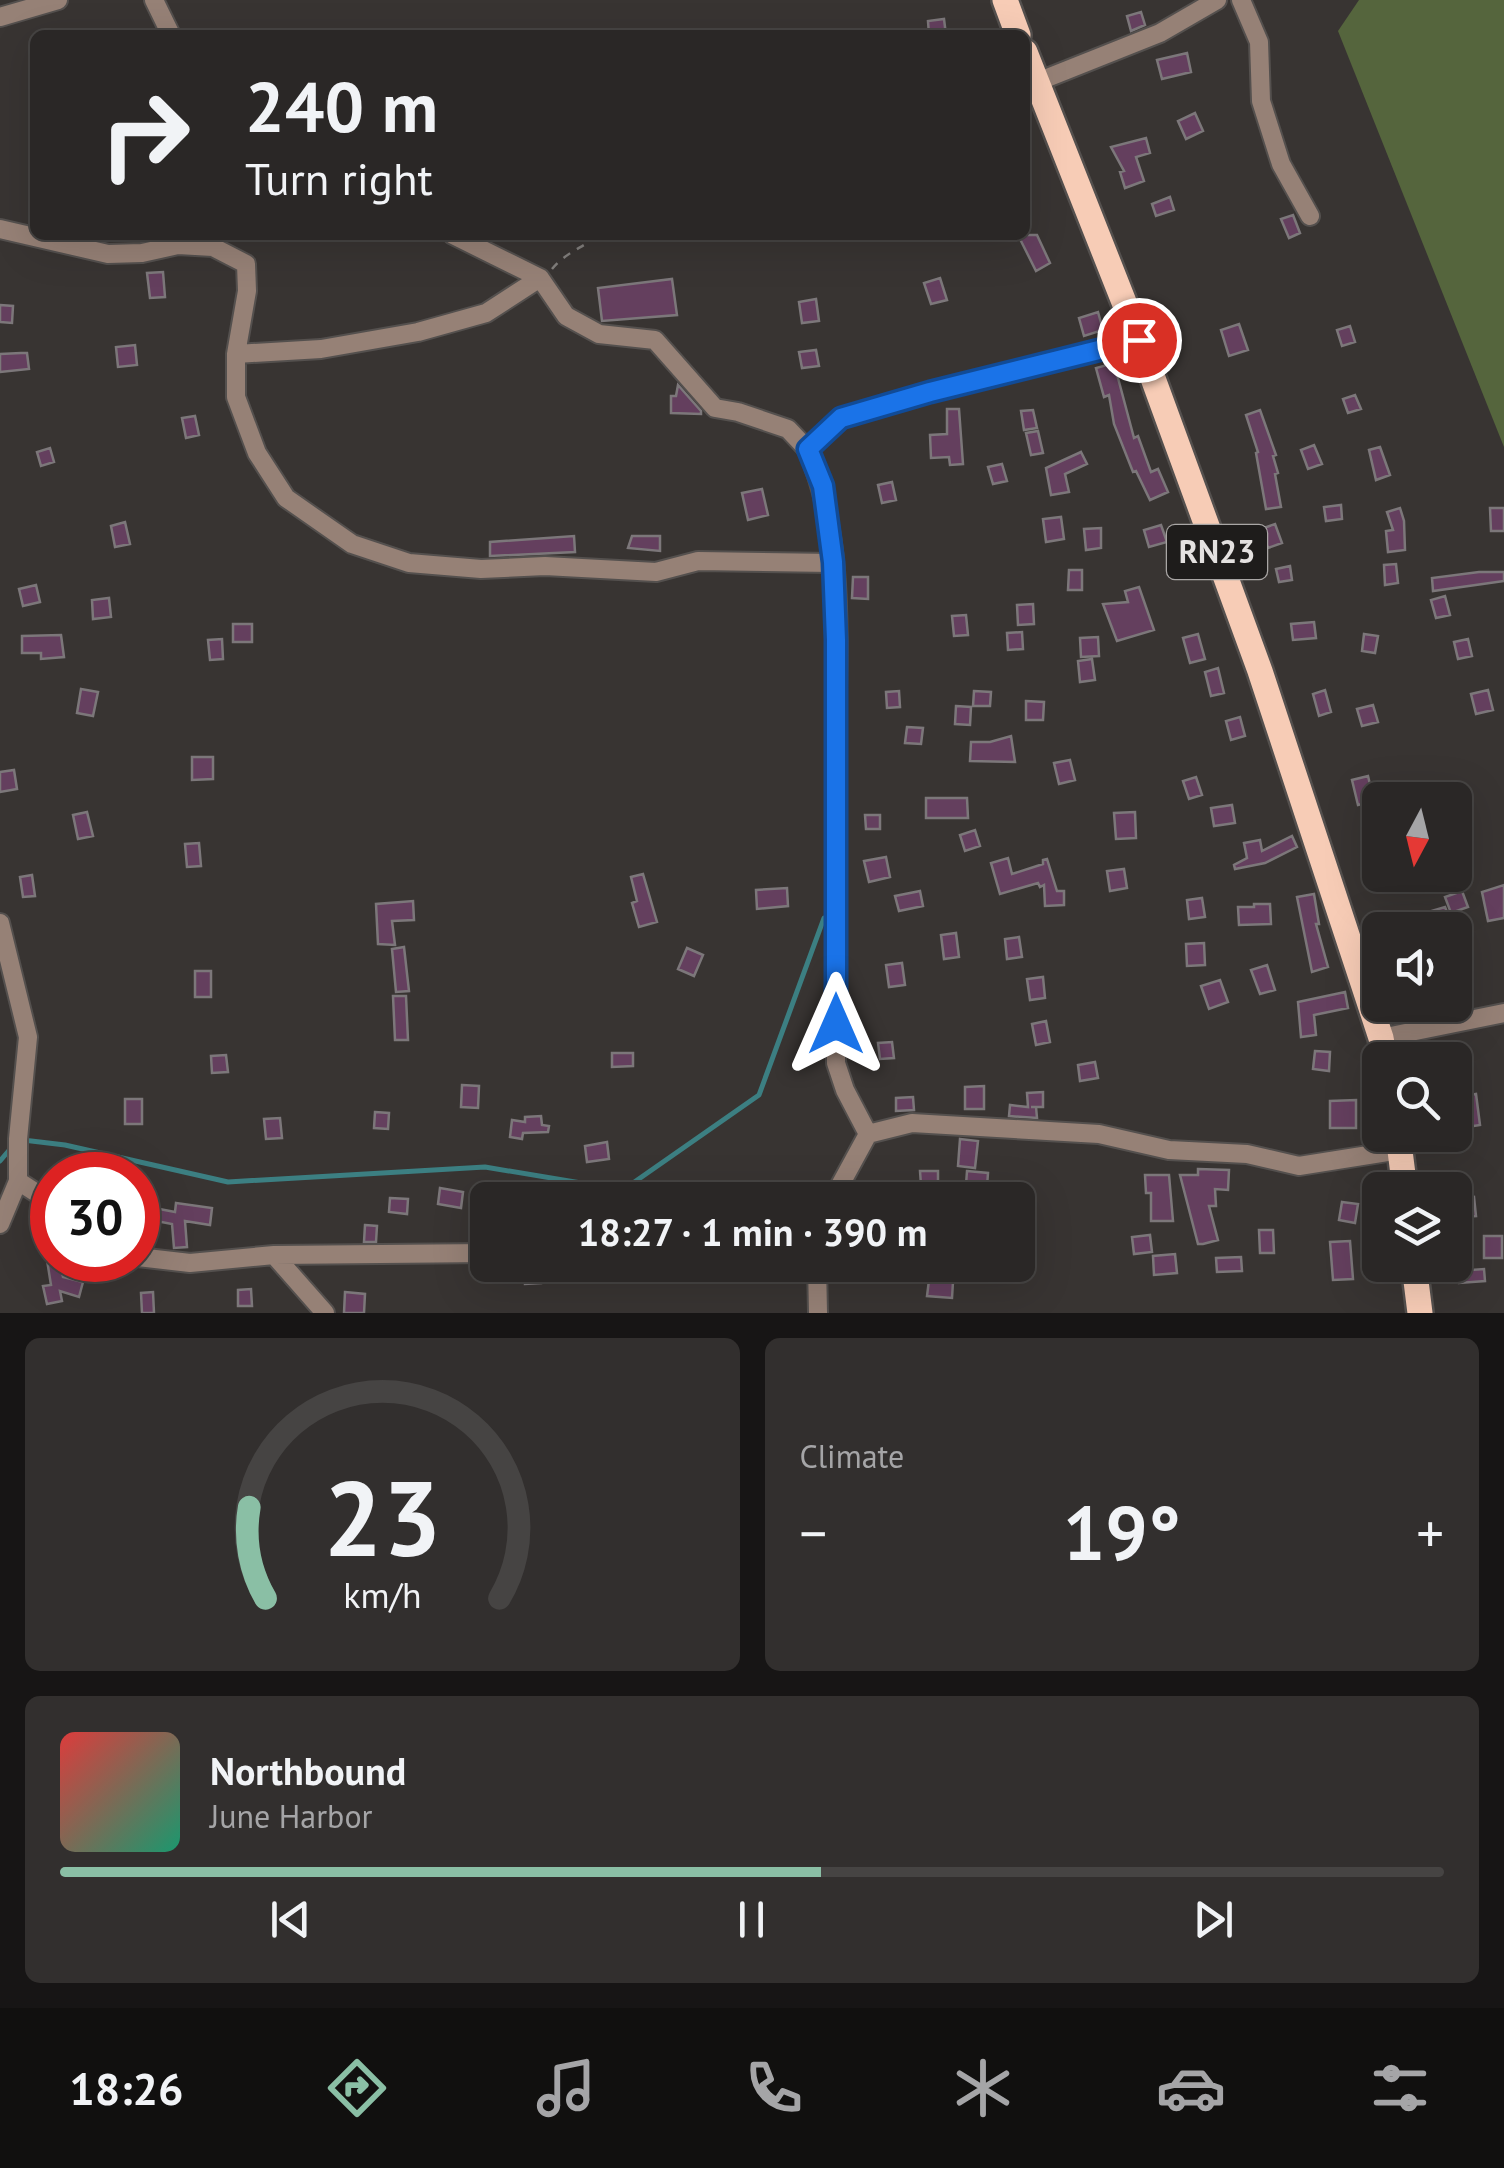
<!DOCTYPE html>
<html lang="en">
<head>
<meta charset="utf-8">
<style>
	body { margin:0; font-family:"PT Sans",sans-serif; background:#322f2e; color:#f1f3f6; height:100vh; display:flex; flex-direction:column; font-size:38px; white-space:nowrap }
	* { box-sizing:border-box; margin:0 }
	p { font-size:32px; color:#a5a5a7 }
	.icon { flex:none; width:55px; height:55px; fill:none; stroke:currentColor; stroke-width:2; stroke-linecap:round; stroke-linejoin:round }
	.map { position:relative; height:1313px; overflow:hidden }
	.drawer { display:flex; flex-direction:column; gap:25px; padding:25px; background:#171515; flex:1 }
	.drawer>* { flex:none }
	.banner { position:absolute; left:30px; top:30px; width:1000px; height:210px; border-radius:15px; box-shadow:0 10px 40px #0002,0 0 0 2px #464443; background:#2a2726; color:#f1f3f6; overflow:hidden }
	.needle { width:65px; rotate:187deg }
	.controls { position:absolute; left:1362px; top:782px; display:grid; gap:20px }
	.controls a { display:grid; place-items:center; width:110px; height:110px; border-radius:15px; background:#2a2726; box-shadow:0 10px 40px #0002,0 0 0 2px #464443; font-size:50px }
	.speed { position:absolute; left:30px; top:1152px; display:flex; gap:20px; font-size:50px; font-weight:700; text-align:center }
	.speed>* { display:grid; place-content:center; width:130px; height:130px; border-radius:50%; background:#2a2726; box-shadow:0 10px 40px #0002,0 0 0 2px #464443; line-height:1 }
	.speed .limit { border:15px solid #d22; background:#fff; color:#111 }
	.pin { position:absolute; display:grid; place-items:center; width:85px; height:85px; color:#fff; margin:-42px; border:5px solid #fff; border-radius:50%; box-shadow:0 2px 10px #0007 }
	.me { position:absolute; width:110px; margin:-55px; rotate:0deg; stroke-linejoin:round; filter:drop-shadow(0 0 8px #0008) }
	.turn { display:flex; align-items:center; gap:35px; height:210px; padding:0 50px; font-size:45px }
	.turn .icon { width:130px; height:130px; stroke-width:2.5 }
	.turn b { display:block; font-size:70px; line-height:85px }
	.big { font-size:75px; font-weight:700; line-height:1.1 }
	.drawer .card { flex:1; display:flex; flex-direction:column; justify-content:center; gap:15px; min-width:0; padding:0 35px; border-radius:15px; background:#322f2e }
	.drawer .dial { align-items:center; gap:0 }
	.dial svg { height:260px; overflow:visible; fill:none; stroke:#464443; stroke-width:7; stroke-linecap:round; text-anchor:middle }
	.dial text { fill:#f1f3f6; stroke:none }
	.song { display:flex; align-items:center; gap:30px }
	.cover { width:120px; height:120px; border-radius:15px; background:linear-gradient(135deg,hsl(0 70% 55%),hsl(160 70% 35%)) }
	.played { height:10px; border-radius:5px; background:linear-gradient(90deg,#8abfa5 55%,#464443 55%) }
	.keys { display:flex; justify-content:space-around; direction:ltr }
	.heat { display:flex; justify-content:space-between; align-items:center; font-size:55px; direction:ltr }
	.drawer .tiles { flex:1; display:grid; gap:25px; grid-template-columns:1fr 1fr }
	.card:last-child { grid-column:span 2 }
	.trip { position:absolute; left:470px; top:1182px; width:565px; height:100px; border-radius:15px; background:#2a2726; box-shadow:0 10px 40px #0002,0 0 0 2px #464443; font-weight:700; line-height:100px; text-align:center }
	.dock { display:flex; height:160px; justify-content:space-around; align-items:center; background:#11100f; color:#a5a5a7 }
	.dock .icon { width:70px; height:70px }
	.dock .on { color:#8abfa5 }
	.dock b { font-size:45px; color:#f1f3f6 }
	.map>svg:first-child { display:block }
</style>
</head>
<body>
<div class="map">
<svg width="1504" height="1313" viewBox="0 0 1504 1313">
	<rect width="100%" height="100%" fill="#383432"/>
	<path fill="#55653d" d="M 1359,0 L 1504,0 L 1504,447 L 1338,31 Z"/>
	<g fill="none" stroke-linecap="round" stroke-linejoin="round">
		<path stroke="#3c7f82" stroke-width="5" d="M 23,1140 L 65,1145 L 228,1182 L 485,1167 L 623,1190 L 759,1095 L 824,918
			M 0,1161 L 11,1148"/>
	</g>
	<path fill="#643f5e" stroke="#7c777a" stroke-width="2.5" d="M 1141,12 L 1145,25 L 1131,31 L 1127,16 Z
		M 944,19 L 946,35 L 929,35 L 928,21 Z
		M 1187,53 L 1191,72 L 1162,79 L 1157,60 Z
		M 1195,113 L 1203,131 L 1186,139 L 1178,121 Z
		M 1146,138 L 1150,153 L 1136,157 L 1144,181 L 1125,188 L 1120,172 L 1124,171 L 1111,147 Z
		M 1170,197 L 1174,210 L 1156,216 L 1152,204 Z
		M 1293,215 L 1300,233 L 1289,238 L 1281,219 Z
		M 1018,235 L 1037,235 L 1050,263 L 1036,271 Z
		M 163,272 L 165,297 L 150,298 L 147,273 Z
		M 940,278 L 947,300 L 931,304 L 924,283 Z
		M 672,279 L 677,315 L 602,321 L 598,288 Z
		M 816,299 L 819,321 L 802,323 L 799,302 Z
		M 0,305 L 13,306 L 12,323 L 0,322 Z
		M 1098,312 L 1103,330 L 1084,336 L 1079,318 Z
		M 1239,324 L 1248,350 L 1229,356 L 1221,330 Z
		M 1350,326 L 1355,342 L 1342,346 L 1337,330 Z
		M 135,345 L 137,365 L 118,367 L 116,347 Z
		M 816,350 L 819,366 L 802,368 L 799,352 Z
		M 21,353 L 27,353 L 29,369 L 0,372 L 0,354 Z
		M 1114,363 L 1134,438 L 1138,436 L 1151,472 L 1158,469 L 1168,492 L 1150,500 L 1136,471 L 1133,472 L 1114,424 L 1109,395 L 1104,397 L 1096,368 Z
		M 678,385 L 701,411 L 701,414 L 671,413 L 671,396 L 676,396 Z
		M 1355,395 L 1361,409 L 1348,413 L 1343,399 Z
		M 947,409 L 959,409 L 963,464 L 950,465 L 949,457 L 931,458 L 930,435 L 947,434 Z
		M 1033,410 L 1037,428 L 1024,430 L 1021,411 Z
		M 1260,410 L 1276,455 L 1273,456 L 1278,473 L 1275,474 L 1281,507 L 1266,509 L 1256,453 L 1258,452 L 1246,415 Z
		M 195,416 L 199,435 L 186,438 L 182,418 Z
		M 1038,431 L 1043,453 L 1031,455 L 1026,433 Z
		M 1314,445 L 1322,464 L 1308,469 L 1301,450 Z
		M 1380,447 L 1390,475 L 1376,480 L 1369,450 Z
		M 50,448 L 54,462 L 41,466 L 37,452 Z
		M 1081,452 L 1087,464 L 1065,474 L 1069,492 L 1051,495 L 1046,468 Z
		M 1002,464 L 1007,481 L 993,484 L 988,467 Z
		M 892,482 L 896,500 L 882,503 L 878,485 Z
		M 762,489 L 768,515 L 748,520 L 742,493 Z
		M 1341,505 L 1342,519 L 1326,521 L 1324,507 Z
		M 1400,508 L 1404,521 L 1405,550 L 1388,552 L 1386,531 L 1393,530 L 1387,512 Z
		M 1490,508 L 1504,508 L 1504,531 L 1491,531 Z
		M 1061,517 L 1064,539 L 1046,542 L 1043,519 Z
		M 125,522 L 130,544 L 115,547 L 111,526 Z
		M 1275,524 L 1282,543 L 1268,548 L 1261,529 Z
		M 1161,525 L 1167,542 L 1149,547 L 1144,530 Z
		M 1101,528 L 1101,548 L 1086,550 L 1084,529 Z
		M 574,536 L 575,552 L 490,556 L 490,542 Z
		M 632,536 L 660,536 L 660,551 L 628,548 Z
		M 1396,564 L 1398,583 L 1385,585 L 1384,565 Z
		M 1290,566 L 1292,580 L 1279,582 L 1276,569 Z
		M 1069,570 L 1082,570 L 1082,590 L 1068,590 Z
		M 1479,572 L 1504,572 L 1504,581 L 1433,591 L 1432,578 Z
		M 853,577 L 868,577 L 868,599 L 852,598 Z
		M 36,585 L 40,602 L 23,606 L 19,589 Z
		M 1139,587 L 1154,630 L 1117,641 L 1103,604 L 1128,602 L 1125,591 Z
		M 1445,596 L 1450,615 L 1436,618 L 1431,600 Z
		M 109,598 L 111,617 L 93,619 L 92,600 Z
		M 1033,604 L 1034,624 L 1018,625 L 1017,605 Z
		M 966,615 L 968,635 L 954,636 L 952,616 Z
		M 1314,622 L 1316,638 L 1293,640 L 1291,624 Z
		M 233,624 L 252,624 L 252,642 L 233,642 Z
		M 1022,632 L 1023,649 L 1008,650 L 1007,633 Z
		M 1198,634 L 1205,659 L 1190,663 L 1183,638 Z
		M 1364,634 L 1378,636 L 1375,653 L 1362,651 Z
		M 61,635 L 64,657 L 41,659 L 41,653 L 22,653 L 22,636 Z
		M 1098,637 L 1099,656 L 1081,657 L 1080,638 Z
		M 222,639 L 223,659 L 210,660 L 208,640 Z
		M 1468,639 L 1472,656 L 1458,659 L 1454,642 Z
		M 1092,659 L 1095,680 L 1080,682 L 1078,661 Z
		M 1218,668 L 1224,693 L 1211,696 L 1205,672 Z
		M 81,689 L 98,692 L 93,716 L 77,713 Z
		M 1325,690 L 1331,712 L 1319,716 L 1313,694 Z
		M 1488,690 L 1493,710 L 1476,714 L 1471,694 Z
		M 899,691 L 900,707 L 887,708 L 886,692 Z
		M 974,691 L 991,692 L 990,706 L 973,706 Z
		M 1026,701 L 1044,702 L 1043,720 L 1026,720 Z
		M 1373,705 L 1378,722 L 1362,726 L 1357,709 Z
		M 956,706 L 971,707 L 970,725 L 955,724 Z
		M 1240,717 L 1245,736 L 1231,740 L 1226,721 Z
		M 907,727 L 923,728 L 921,744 L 905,743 Z
		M 1011,736 L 1015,762 L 970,761 L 971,742 L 990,742 Z
		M 192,757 L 213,757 L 213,779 L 192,780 Z
		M 1070,760 L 1075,780 L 1059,784 L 1054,763 Z
		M 14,770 L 17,789 L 0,792 L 0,772 Z
		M 1368,776 L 1374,801 L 1358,805 L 1352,780 Z
		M 1196,777 L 1202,795 L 1189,799 L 1183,781 Z
		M 926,798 L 967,798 L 968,818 L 926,818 Z
		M 1232,805 L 1235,823 L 1214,826 L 1211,808 Z
		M 87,812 L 93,836 L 78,839 L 73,815 Z
		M 1135,812 L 1136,838 L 1116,839 L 1114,813 Z
		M 865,815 L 880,815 L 880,829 L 866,829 Z
		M 975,830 L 980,846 L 965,851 L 960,835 Z
		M 1292,836 L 1297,847 L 1265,863 L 1235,869 L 1234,865 L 1247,858 L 1244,843 L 1260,840 L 1262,851 Z
		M 199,843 L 201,866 L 187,867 L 185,844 Z
		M 886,857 L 890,877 L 869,882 L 864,861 Z
		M 1008,858 L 1012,874 L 1043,864 L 1043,860 L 1047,859 L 1057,891 L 1064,891 L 1064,905 L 1045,906 L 1044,885 L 1040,887 L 1038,883 L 1000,894 L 991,863 Z
		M 1124,869 L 1127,888 L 1110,891 L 1107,871 Z
		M 643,874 L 657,922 L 639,927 L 632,903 L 637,901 L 631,877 Z
		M 32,875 L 35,896 L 23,897 L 20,877 Z
		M 1504,885 L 1504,918 L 1488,921 L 1482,892 Z
		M 787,888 L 788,906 L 757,909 L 756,890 Z
		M 920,891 L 923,906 L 899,911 L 895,896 Z
		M 1462,891 L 1468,907 L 1451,913 L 1445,897 Z
		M 1314,894 L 1319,924 L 1316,924 L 1328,967 L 1312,972 L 1297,897 Z
		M 1202,898 L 1205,917 L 1189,919 L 1187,900 Z
		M 413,901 L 414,920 L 392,921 L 395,945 L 378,944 L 376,904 Z
		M 1254,904 L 1270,904 L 1271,924 L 1239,925 L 1238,907 L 1254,907 Z
		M 1445,907 L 1454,930 L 1426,930 L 1421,914 Z
		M 956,933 L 959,957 L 944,959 L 941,935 Z
		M 1019,937 L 1022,957 L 1007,959 L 1005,939 Z
		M 1204,943 L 1205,965 L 1187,966 L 1186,944 Z
		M 404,947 L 409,991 L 396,992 L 392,949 Z
		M 687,948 L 703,955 L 694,976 L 678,969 Z
		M 902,963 L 905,985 L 889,987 L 886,965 Z
		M 1267,965 L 1275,990 L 1260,994 L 1251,970 Z
		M 195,971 L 211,971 L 211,997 L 195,997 Z
		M 1043,977 L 1045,998 L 1030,1000 L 1027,979 Z
		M 1220,980 L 1228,1002 L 1209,1009 L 1201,986 Z
		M 1345,992 L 1348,1008 L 1314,1015 L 1316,1035 L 1301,1037 L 1298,1002 Z
		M 393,996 L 406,996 L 408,1040 L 395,1040 Z
		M 1046,1021 L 1050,1042 L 1036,1045 L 1032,1024 Z
		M 892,1042 L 894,1058 L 880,1059 L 878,1043 Z
		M 1315,1051 L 1330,1052 L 1329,1071 L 1313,1069 Z
		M 612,1053 L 633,1053 L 633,1066 L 612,1067 Z
		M 226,1055 L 228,1072 L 212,1073 L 211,1056 Z
		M 1095,1062 L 1098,1078 L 1080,1081 L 1078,1065 Z
		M 462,1085 L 479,1086 L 478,1108 L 461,1107 Z
		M 984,1086 L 984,1109 L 965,1109 L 965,1087 Z
		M 1043,1092 L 1043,1107 L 1031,1107 L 1036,1107 L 1037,1118 L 1009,1116 L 1010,1105 L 1028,1107 L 1027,1093 Z
		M 1476,1094 L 1480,1125 L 1461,1128 L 1457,1097 Z
		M 913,1097 L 914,1110 L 896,1111 L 896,1098 Z
		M 125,1099 L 142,1099 L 142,1124 L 125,1124 Z
		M 1356,1100 L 1356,1128 L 1330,1128 L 1330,1101 Z
		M 375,1112 L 389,1113 L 388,1129 L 374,1128 Z
		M 541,1116 L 542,1125 L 549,1126 L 548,1132 L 523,1133 L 522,1139 L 510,1137 L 512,1120 L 525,1122 L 525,1117 Z
		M 280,1118 L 282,1138 L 266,1139 L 264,1119 Z
		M 960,1139 L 978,1141 L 975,1168 L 958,1166 Z
		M 607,1142 L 609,1159 L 587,1162 L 585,1146 Z
		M 1198,1169 L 1229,1170 L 1228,1190 L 1215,1189 L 1216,1206 L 1209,1206 L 1218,1240 L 1203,1244 L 1198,1244 L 1180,1175 L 1198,1175 Z
		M 920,1171 L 938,1171 L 938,1185 L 921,1185 Z
		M 967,1171 L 988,1173 L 987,1187 L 966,1185 Z
		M 1145,1175 L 1169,1175 L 1173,1221 L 1151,1221 L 1151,1193 L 1146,1193 Z
		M 440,1188 L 463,1192 L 461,1208 L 438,1204 Z
		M 1474,1197 L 1476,1216 L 1463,1217 L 1461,1199 Z
		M 390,1198 L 408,1199 L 407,1214 L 389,1212 Z
		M 1342,1202 L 1358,1204 L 1355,1223 L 1339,1220 Z
		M 176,1203 L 212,1208 L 210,1225 L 185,1221 L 187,1247 L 174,1248 L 172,1224 L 146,1219 L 149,1207 L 175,1212 Z
		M 365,1225 L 377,1226 L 376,1242 L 364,1242 Z
		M 1259,1230 L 1273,1230 L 1274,1253 L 1260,1253 Z
		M 1150,1235 L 1152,1252 L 1134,1254 L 1132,1237 Z
		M 1484,1236 L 1502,1236 L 1502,1258 L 1484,1258 Z
		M 1350,1241 L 1353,1279 L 1333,1280 L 1330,1242 Z
		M 1175,1254 L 1177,1273 L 1154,1275 L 1153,1256 Z
		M 1241,1257 L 1242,1271 L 1217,1272 L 1216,1258 Z
		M 47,1260 L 59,1260 L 63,1277 L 83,1282 L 79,1297 L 60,1291 L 62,1301 L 47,1304 L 43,1286 L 51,1285 Z
		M 524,1265 L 540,1265 L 541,1283 L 525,1284 Z
		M 624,1265 L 641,1265 L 641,1281 L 624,1282 Z
		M 1484,1269 L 1485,1281 L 1459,1283 L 1458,1271 Z
		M 929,1280 L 953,1282 L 952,1298 L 927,1296 Z
		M 251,1289 L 252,1306 L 238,1306 L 238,1290 Z
		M 153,1292 L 154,1313 L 142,1313 L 141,1293 Z
		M 345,1292 L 365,1294 L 364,1313 L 344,1313 Z"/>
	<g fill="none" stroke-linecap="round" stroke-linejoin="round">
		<defs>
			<path id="minor" d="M 154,0 L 171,35
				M 1241,0 L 1259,42 L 1261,101 L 1281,164 L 1310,216
				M 0,17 L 58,0
				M 1037,82 L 1160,33 L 1217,0
				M 0,229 L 108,254 L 142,253 L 178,245 L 213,247 L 246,264 L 247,291 L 236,354 L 236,397 L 257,453 L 286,498 L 352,544 L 409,563 L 481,569 L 545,566 L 656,572 L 698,561 L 833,563
				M 453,235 L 540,278 L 566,316 L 599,334 L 655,340 L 715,408 L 738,412 L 788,429 L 807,449 L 841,418 L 930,392 L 1139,340
				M 236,354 L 321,349 L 418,332 L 486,313 L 540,278
				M 807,449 C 846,539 837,646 836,743 C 836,849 836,956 836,1063 L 845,1090 L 868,1134
				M 0,923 L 28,1037 L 18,1139 L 18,1181 L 0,1224
				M 1381,1038 L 1504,1013
				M 18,1181 L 52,1203
				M 832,1200 L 868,1134 L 912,1123 L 1099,1134 L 1169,1150 L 1247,1154 L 1299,1166 L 1400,1150
				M 274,1255 L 488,1253
				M 138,1257 L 190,1263 L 274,1255 L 325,1313
				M 817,1265 L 818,1313"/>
			<path id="primary" d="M 1005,0 L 1018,35
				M 1025,52 L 1139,340 L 1260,671 L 1381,1038 L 1385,1060
				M 1398,1135 L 1405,1190
				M 1414,1265 L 1420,1313"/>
		</defs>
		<use href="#minor" stroke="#54504e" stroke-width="22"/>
		<use href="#primary" stroke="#54504e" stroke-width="30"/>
		<path stroke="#817e7c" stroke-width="2.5" stroke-dasharray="8 8" stroke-linecap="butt" d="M 552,269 C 566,252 583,248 598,235"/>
		<use href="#minor" stroke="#968176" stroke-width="18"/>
		<use href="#primary" stroke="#f7ccb6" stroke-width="25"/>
	</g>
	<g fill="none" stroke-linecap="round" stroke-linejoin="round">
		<defs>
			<path id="route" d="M 836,1024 L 836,640 L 833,562 L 823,486 L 808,449 L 841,418 L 930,392 L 1139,340"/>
		</defs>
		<use href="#route" stroke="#114b97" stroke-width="25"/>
		<use href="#route" stroke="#1a73e8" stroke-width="18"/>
	</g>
	<g text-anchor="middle" stroke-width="10" stroke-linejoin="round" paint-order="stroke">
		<rect fill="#1e1c1b" stroke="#a9a6a5" stroke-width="2.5" x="1167" y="525" width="100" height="54" rx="8"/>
		<g font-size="32" font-weight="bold" fill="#e4e1e0">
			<text x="1217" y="563">RN23</text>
		</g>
	</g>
</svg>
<div class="controls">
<a><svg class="needle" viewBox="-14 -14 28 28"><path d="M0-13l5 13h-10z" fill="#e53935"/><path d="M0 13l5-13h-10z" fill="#a5a5a7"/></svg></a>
<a><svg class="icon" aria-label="sound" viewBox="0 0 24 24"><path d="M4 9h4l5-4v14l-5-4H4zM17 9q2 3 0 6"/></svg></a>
<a><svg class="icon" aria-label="search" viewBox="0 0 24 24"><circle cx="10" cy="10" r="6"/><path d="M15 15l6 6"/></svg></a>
<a><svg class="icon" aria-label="layers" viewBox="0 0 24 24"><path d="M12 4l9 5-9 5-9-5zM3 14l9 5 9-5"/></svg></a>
</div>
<div class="speed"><div class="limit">30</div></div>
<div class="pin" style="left:1139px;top:340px;background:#d93025"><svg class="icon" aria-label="arrive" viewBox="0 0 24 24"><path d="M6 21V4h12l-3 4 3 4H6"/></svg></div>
<svg class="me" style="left:836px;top:1024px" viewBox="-20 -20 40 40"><path d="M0-17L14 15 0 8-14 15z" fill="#1a73e8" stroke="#fff" stroke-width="4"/></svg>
<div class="trip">18:27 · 1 min · 390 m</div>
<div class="banner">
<div class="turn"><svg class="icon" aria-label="right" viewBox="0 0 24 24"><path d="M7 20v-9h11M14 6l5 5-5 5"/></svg><div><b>240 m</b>Turn right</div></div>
</div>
</div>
<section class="drawer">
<div class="tiles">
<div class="card dial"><svg viewBox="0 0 100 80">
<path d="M14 69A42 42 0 1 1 86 69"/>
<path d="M14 69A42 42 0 0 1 9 41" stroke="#8abfa5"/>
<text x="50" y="56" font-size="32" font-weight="700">23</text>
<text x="50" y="72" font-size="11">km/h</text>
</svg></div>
<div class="card"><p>Climate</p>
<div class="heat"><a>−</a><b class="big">19°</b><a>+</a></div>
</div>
<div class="card">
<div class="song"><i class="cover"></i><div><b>Northbound</b><p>June Harbor</p></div></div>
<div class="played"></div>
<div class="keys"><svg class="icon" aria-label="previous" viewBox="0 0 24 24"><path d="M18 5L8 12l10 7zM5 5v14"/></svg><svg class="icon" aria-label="pause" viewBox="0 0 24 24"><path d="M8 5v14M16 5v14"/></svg><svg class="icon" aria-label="next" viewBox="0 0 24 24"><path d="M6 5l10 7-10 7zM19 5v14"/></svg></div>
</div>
</div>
</section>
<nav class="dock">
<b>18:26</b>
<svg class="icon on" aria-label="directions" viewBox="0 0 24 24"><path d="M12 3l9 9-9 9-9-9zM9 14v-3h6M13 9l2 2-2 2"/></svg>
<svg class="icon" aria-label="music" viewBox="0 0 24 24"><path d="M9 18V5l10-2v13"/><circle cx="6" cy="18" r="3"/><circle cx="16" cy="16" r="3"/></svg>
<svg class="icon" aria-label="phone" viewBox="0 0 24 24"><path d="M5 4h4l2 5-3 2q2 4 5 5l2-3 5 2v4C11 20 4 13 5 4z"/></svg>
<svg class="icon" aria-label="climate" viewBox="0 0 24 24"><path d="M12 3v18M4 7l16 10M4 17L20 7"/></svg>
<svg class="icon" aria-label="car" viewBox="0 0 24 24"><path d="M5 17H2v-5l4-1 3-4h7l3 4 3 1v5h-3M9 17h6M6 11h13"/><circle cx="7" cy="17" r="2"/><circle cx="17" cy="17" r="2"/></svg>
<svg class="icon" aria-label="filters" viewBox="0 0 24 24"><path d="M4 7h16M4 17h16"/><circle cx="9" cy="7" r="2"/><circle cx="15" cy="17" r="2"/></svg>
</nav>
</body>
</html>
